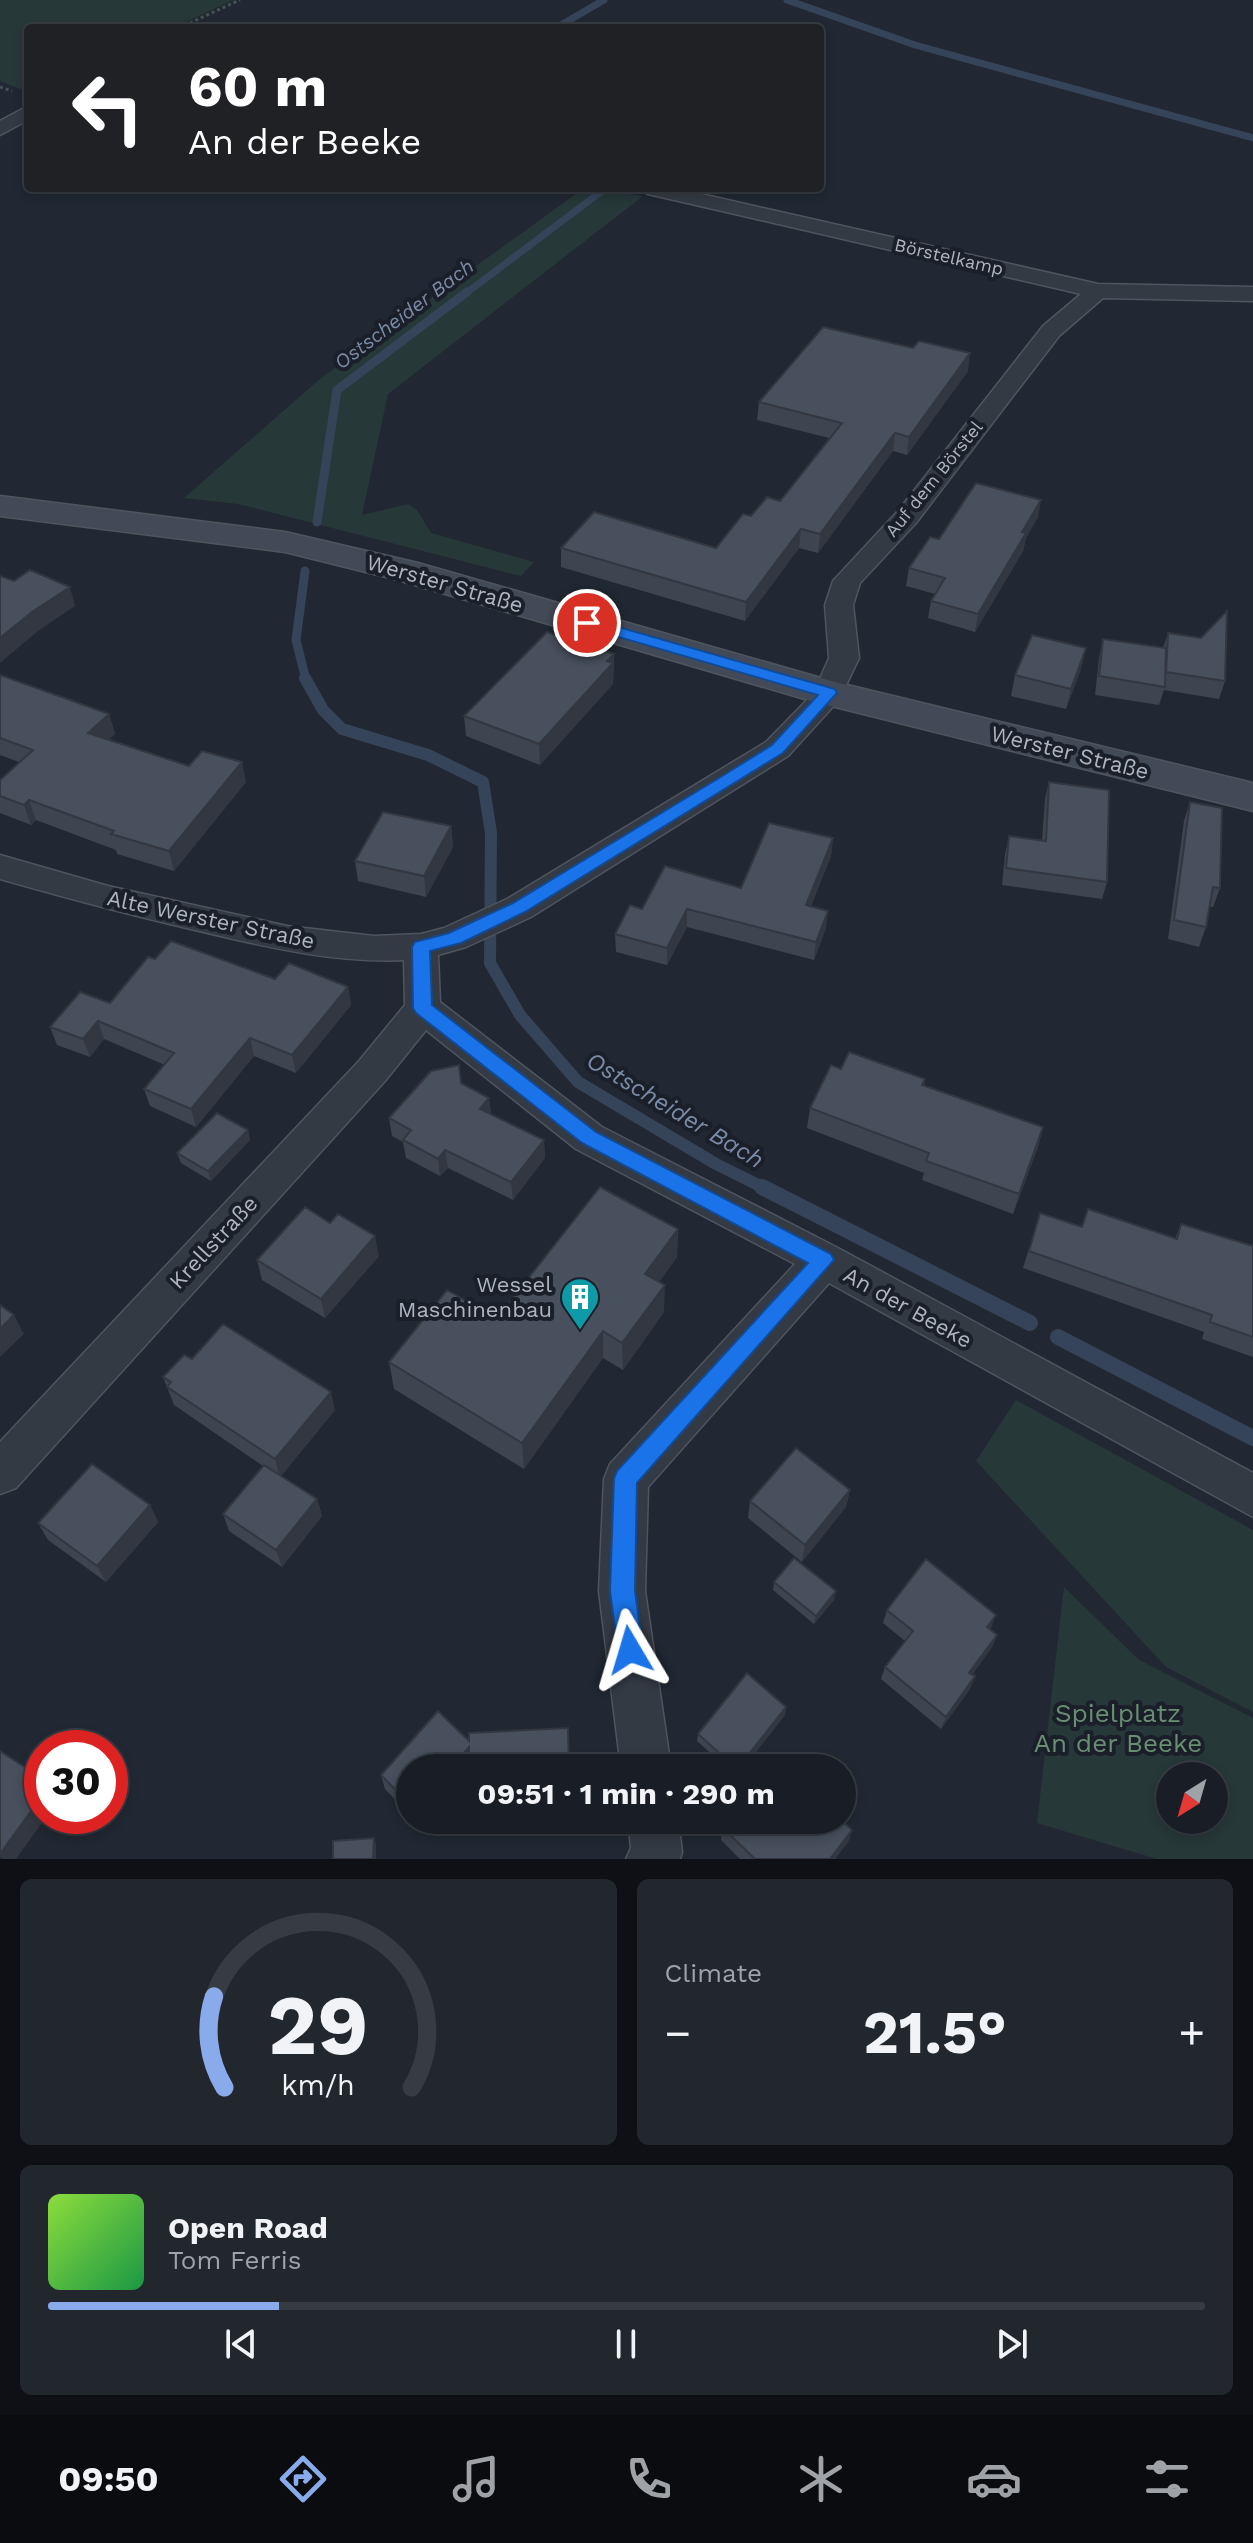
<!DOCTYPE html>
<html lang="en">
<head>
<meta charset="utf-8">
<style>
	body { margin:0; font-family:"Work Sans",sans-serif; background:#22272e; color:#f1f3f6; height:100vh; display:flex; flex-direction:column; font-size:30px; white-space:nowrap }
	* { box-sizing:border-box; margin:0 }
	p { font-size:26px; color:#9fa2a7 }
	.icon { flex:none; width:44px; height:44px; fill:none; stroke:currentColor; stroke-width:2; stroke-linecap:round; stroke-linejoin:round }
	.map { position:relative; height:1859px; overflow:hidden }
	.details { display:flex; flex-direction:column; gap:20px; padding:20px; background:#0e1015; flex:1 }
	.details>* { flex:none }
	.top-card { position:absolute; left:24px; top:24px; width:800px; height:168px; border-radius:8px; box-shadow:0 4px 12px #0003,0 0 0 2px #373c43; background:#202124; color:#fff; overflow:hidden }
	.needle { width:52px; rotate:217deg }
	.tools { position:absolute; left:1156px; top:1762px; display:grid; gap:16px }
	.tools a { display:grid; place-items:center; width:72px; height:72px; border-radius:50%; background:#191e26; box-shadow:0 4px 12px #0003,0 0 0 2px #373c43; font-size:40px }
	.speed { position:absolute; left:24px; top:1730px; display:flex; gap:16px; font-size:40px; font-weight:700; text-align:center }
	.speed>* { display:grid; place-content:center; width:104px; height:104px; border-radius:50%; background:#191e26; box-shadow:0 4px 12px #0003,0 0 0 2px #373c43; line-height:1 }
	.speed .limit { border:12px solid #d22; background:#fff; color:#111 }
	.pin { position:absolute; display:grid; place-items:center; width:68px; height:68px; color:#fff; margin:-34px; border:4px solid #fff; border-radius:50%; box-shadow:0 2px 8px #0007 }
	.me { position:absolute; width:88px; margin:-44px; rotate:353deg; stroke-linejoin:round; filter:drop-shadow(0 0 6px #0008) }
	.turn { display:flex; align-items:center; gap:28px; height:168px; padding:0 32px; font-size:36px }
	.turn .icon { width:104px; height:104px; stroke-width:2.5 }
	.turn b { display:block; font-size:56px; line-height:68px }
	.big { font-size:60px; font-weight:700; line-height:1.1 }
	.details .card { flex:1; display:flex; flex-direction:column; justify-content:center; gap:12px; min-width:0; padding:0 28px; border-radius:12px; background:#22272e }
	.details .dial { align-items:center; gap:0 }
	.dial svg { height:208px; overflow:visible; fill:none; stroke:#373c43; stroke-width:7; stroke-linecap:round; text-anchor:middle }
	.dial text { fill:#f1f3f6; stroke:none }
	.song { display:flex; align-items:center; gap:24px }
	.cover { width:96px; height:96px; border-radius:12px; background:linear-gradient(135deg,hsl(90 70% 55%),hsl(140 70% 35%)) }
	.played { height:8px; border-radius:4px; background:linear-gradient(90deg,#89abec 20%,#373c43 20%) }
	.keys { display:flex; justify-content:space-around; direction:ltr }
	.heat { display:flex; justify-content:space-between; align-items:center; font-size:44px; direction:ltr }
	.details .tiles { flex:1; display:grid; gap:20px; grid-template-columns:1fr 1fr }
	.card:last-child { grid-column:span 2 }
	.trip { position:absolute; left:396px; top:1754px; width:460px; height:80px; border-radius:40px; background:#191e26; box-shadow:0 4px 12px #0003,0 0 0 2px #373c43; font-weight:700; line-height:80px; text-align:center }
	.dock { display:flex; height:128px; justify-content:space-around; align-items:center; background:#0a0c0f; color:#9fa2a7 }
	.dock .icon { width:56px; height:56px }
	.dock .current { color:#89abec }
	.dock b { font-size:36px; color:#f1f3f6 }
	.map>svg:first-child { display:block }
</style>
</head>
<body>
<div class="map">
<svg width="1253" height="1859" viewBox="0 0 1253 1859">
	<rect width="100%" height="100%" fill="#212833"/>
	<path fill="#273839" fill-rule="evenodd" d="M 0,0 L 233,0 L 173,28 L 28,28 L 28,92 L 0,81 Z
		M 584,188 L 643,196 L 388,394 L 362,515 L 408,504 L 417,510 L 431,533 L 534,562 L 521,576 L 238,504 L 184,498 L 321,378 Z
		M 1016,1400 L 1253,1530 L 1253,1712 L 1166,1667 L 976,1461 Z
		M 1064,1587 L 1139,1660 L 1253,1718 L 1253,1859 L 1157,1859 L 1037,1823 ZM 1214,1776 L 1214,1820 L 1170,1820 L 1170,1776 Z"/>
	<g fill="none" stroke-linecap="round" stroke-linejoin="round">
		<path stroke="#364459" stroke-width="7" d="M 787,0 L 915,45 L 1253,138
			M 556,28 L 604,0
			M 465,294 L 602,191 L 601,188"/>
		<path stroke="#364459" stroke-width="9" d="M 317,522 L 337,390 L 467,292
			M 305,571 L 296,640 L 306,680"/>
		<path stroke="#364459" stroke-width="12" d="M 305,678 L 323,710 L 342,729 L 428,755 L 483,782 L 491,833 L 490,963 L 520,1015 L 578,1082 L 716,1164 L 766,1189"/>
		<path stroke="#364459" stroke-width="16" d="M 762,1187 L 1030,1323
			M 1058,1337 L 1253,1438"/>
		<defs>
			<path id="street" d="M 28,106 L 28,120 L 0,135 L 0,121 Z
				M 638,188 L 675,188 L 1098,284 L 1253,287 L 1253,301 L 1103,298 L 1059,336 L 916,523 L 860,583 L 853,605 L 859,658 L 839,700 L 788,756 L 531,917 L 466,947 L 438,955 L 440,1002 L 602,1127 L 838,1248 L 1253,1473 L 1253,1517 L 829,1283 L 648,1487 L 645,1591 L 671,1768 L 621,1768 L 599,1591 L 604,1479 L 610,1464 L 795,1264 L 576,1149 L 426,1030 L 385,1081 L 16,1488 L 0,1494 L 0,1442 L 359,1061 L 405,1005 L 404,960 C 339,963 275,949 212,934 C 141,918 70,899 0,879 L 0,855 L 108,886 L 287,926 L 374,936 L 421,934 L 444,928 L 507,899 L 766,742 L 807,700 L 815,690 L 829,658 L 825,605 L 833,581 L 898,511 L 1043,326 L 1081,294 L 648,194 Z
				M 628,1820 L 678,1820 L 682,1852 L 680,1859 L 626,1859 L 631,1848 Z"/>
			<path id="secondary" d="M 0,496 L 285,532 L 418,563 L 835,682 L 1253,783 L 1253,811 L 815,702 L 394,579 L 285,552 L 0,516 Z"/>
		</defs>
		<use href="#street" stroke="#4f555f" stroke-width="3"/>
		<use href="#secondary" stroke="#4f555f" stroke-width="3"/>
		<path stroke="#445356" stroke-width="3" stroke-dasharray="3 3" stroke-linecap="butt" d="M 179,28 L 240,0
			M 0,87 L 12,91"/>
		<use href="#street" fill="#343a44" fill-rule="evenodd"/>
		<use href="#secondary" fill="#434a57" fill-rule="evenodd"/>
	</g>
	<path fill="#3e4450" d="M 968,371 L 907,455 L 893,451 L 818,553 L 799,548 L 745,621 L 561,567 L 561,548 L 716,548 L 751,516 L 780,501 L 829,438 L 757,420 L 759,402 Z
		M 1038,517 L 1026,538 L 1023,551 L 975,632 L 928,618 L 931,601 L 935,594 L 906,586 L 909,568 L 939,539 Z
		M 1168,633 L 1225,681 L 1219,699 L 1164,690 L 1159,705 L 1095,695 L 1099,658 L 1103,639 L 1163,648 Z
		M 614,654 L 613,684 L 540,765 L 466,736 L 464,716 Z
		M 1081,669 L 1066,709 L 1011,696 L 1015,675 Z
		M 0,675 L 109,714 L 115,734 L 108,740 L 189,766 L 246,782 L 174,871 L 117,854 L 116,850 L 36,820 L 31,825 L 0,813 L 0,780 L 19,762 L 0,755 Z
		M 1049,782 L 1107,882 L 1102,899 L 1002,885 L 1005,854 L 1009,836 L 1042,841 L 1045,799 Z
		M 1190,802 L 1220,888 L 1213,907 L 1209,907 L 1206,927 L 1199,947 L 1168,939 L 1184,821 Z
		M 451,826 L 453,847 L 426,897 L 358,881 L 355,861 Z
		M 833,838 L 831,856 L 811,906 L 826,928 L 814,960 L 687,927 L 667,965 L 616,952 L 615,934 L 642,909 L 741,888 Z
		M 155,959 L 275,979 L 348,987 L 351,1005 L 296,1073 L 254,1056 L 196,1127 L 150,1106 L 144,1089 L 165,1065 L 104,1039 L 90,1057 L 57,1045 L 50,1027 L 110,1003 Z
		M 841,1069 L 925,1079 L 924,1085 L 1043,1127 L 1038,1147 L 1013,1214 L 922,1180 L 924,1173 L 807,1128 L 810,1108 Z
		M 461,1083 L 489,1098 L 491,1114 L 544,1140 L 545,1158 L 513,1200 L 448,1168 L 440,1176 L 406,1158 L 403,1142 L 392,1136 L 389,1118 Z
		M 248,1130 L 250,1140 L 211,1181 L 181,1163 L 177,1153 Z
		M 1088,1209 L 1175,1239 L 1181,1224 L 1253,1246 L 1253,1357 L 1202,1339 L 1204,1332 L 1023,1268 L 1040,1213 L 1081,1227 Z
		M 678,1229 L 677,1257 L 659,1282 L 664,1312 L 623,1370 L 603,1358 L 524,1469 L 394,1389 L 389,1362 L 497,1318 Z
		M 379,1256 L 325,1318 L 262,1280 L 257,1260 Z
		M 192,1359 L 335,1410 L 281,1476 L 317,1499 L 322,1516 L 282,1567 L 229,1531 L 223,1514 L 263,1466 L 174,1405 L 163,1377 Z
		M 850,1490 L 846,1507 L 802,1562 L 748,1518 L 750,1501 Z
		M 150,1505 L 158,1522 L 106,1582 L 48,1540 L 38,1523 Z
		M 774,1582 L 834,1600 L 814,1624 L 773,1590 Z
		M 887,1610 L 991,1628 L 990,1629 L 997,1635 L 992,1647 L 972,1675 L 975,1676 L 970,1689 L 941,1729 L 881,1679 L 885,1667 L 905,1641 L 883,1623 Z
		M 786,1707 L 785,1715 L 743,1768 L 727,1768 L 697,1741 L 698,1734 Z
		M 469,1741 L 569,1742 L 469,1765 L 410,1768 L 410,1815 L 385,1789 L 381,1775 Z
		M 470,1820 L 550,1820 L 540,1821 L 540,1826 L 505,1828 L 504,1824 L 472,1826 Z
		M 722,1827 L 852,1830 L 848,1842 L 835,1859 L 740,1859 L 721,1840 Z"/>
	<path fill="#323741" d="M 970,353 L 968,371 L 907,455 L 909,437 Z
		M 895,433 L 893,451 L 818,553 L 820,534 Z
		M 1041,500 L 1038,517 L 1026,538 L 1023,551 L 975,632 L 978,614 L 1022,532 Z
		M 801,529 L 799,548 L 745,621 L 746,602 Z
		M 70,587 L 75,606 L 38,631 L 0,663 L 0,638 L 32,612 Z
		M 1086,648 L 1081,669 L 1066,709 L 1071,689 Z
		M 614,654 L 613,684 L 540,765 L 539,744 Z
		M 109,714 L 115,734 L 94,753 L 88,733 Z
		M 242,762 L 246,782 L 174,871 L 169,851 Z
		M 29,800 L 36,820 L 31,825 L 24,805 Z
		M 451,826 L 453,847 L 426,897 L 424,876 Z
		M 833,838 L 831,856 L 804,922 L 806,905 Z
		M 687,909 L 687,927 L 667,965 L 667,948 Z
		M 828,911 L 826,928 L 814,960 L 816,942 Z
		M 348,987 L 351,1005 L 296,1073 L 292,1055 Z
		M 98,1021 L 104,1039 L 90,1057 L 83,1039 Z
		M 250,1038 L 254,1056 L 196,1127 L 191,1109 Z
		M 489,1098 L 491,1116 L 480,1109 Z
		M 1043,1127 L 1038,1147 L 1013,1214 L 1019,1194 Z
		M 248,1130 L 250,1140 L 211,1181 L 208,1171 Z
		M 544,1140 L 545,1158 L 513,1200 L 511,1182 Z
		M 445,1150 L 448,1168 L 440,1176 L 438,1159 Z
		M 678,1229 L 677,1257 L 645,1301 L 645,1274 Z
		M 375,1236 L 379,1256 L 325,1318 L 321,1299 Z
		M 665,1285 L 664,1312 L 623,1370 L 622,1343 Z
		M 14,1315 L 24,1334 L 0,1357 L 0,1329 Z
		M 603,1331 L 603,1358 L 524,1469 L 522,1443 Z
		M 331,1392 L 335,1410 L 280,1477 L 275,1459 Z
		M 850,1490 L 846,1507 L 802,1562 L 805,1545 Z
		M 317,1499 L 322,1516 L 282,1567 L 276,1550 Z
		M 150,1505 L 158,1522 L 106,1582 L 97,1566 Z
		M 836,1591 L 834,1600 L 814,1624 L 816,1616 Z
		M 996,1615 L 991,1628 L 982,1640 L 987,1627 Z
		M 997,1635 L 992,1647 L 965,1685 L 969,1673 Z
		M 975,1676 L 970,1689 L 941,1729 L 946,1717 Z
		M 786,1707 L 785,1715 L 743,1768 L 738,1768 Z
		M 469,1747 L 472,1761 L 466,1768 L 450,1768 Z
		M 42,1796 L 42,1816 L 47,1816 L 16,1859 L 2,1859 L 0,1857 L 0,1854 Z
		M 852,1830 L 848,1842 L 835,1859 L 830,1859 Z
		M 374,1838 L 376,1844 L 376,1859 L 373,1859 Z"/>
	<path fill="#484f5d" stroke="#323741" stroke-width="2" d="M 823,327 L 913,348 L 919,341 L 970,353 L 909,437 L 895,433 L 820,534 L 801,529 L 746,602 L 561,548 L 594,512 L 716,548 L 743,514 L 751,516 L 767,497 L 780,501 L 842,423 L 759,402 Z
		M 976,483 L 1041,500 L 1022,532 L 1026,533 L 978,614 L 931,601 L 945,578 L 909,568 L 930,537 L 939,539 Z
		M 30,570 L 70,587 L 32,612 L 0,638 L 0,576 L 14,581 Z
		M 1227,611 L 1225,681 L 1166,672 L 1168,633 L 1201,638 Z
		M 547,632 L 614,654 L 607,661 L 613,663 L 539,744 L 464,716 Z
		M 1032,635 L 1086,648 L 1071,689 L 1015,675 Z
		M 1103,639 L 1166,648 L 1165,687 L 1099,676 Z
		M 0,675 L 109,714 L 88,733 L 189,766 L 202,751 L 242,762 L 169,851 L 111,834 L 114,831 L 29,800 L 24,805 L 0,796 L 0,780 L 33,750 L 0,738 Z
		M 1049,782 L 1109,790 L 1107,882 L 1006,868 L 1009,836 L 1046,841 Z
		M 1190,802 L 1222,808 L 1220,888 L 1213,887 L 1206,927 L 1174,920 Z
		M 383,812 L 451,826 L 424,876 L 355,861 Z
		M 769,823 L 833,838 L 806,905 L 828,911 L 816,942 L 687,909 L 667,948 L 615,934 L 630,905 L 642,909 L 665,866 L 741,888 Z
		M 171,941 L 275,979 L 289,963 L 348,987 L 292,1055 L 250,1038 L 191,1109 L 144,1089 L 174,1053 L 98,1021 L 83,1039 L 50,1027 L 80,992 L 110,1003 L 148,957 L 155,959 Z
		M 849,1052 L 925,1079 L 922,1085 L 1043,1127 L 1019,1194 L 926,1161 L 929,1153 L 810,1108 L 831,1065 L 841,1069 Z
		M 459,1065 L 461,1083 L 489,1098 L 480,1109 L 544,1140 L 511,1182 L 445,1150 L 438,1159 L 403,1140 L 411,1130 L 389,1118 L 431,1071 Z
		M 217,1113 L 248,1130 L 208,1171 L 177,1153 Z
		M 600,1187 L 678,1229 L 645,1274 L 665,1285 L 622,1343 L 603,1331 L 522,1443 L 389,1362 L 447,1290 L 497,1318 Z
		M 305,1207 L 330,1223 L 338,1214 L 375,1236 L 321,1299 L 257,1260 Z
		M 1088,1209 L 1177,1239 L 1181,1224 L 1253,1246 L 1253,1337 L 1210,1322 L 1212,1315 L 1029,1251 L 1040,1213 L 1082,1227 Z
		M 0,1305 L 14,1315 L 0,1329 Z
		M 223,1324 L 331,1392 L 275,1459 L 167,1387 L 171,1382 L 163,1377 L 184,1355 L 192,1359 Z
		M 796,1448 L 850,1490 L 805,1545 L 750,1501 Z
		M 92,1464 L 150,1505 L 97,1566 L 38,1523 Z
		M 264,1465 L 317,1499 L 276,1550 L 223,1514 Z
		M 794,1558 L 836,1591 L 816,1616 L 774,1582 Z
		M 926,1559 L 996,1615 L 987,1627 L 997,1635 L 969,1673 L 975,1676 L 946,1717 L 885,1667 L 913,1631 L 887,1610 Z
		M 747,1673 L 786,1707 L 738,1768 L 736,1768 L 698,1734 Z
		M 438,1711 L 469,1741 L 469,1733 L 568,1728 L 569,1768 L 469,1768 L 469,1747 L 450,1768 L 410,1768 L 410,1805 L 381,1775 Z
		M 0,1751 L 42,1778 L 42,1796 L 0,1854 Z
		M 776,1760 L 785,1768 L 770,1768 Z
		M 728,1820 L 841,1820 L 852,1830 L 830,1859 L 755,1859 L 722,1827 Z
		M 374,1838 L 373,1859 L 333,1859 L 333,1841 Z"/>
	<path fill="#1a73e8" stroke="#114b97" stroke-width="2" d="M 587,618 L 835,689 L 837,693 L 783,753 L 525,912 L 461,943 L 430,951 L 432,1005 L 596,1132 L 831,1254 L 834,1260 L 637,1483 L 635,1591 L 643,1650 L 639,1659 L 630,1663 L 621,1659 L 618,1650 L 610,1591 L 614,1479 L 617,1471 L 808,1263 L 582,1143 L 416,1013 L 413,1008 L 412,947 L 415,942 L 449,933 L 513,903 L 724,775 L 772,745 L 818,695 L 581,626 L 581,620 Z"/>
	<defs>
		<symbol id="building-pin" viewBox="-11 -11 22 30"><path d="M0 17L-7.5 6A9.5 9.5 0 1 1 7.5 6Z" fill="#0f9aa8" stroke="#1a1f29"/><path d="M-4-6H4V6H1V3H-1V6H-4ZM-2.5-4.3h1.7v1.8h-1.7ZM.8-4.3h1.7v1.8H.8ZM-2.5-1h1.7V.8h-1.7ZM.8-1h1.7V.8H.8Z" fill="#fff"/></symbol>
	</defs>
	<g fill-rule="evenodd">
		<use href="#building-pin" x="558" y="1275" width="44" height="60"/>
	</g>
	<g text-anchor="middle" stroke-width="8" stroke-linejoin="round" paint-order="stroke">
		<g font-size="18" fill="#aeb5c1" stroke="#1a1f29">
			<text transform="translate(949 257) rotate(13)" y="6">Börstelkamp</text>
			<text transform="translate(934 479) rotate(-51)" y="6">Auf dem Börstel</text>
		</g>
		<g font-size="20" font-style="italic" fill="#798ba7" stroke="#1a1f29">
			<text transform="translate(404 314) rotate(-37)" y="7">Ostscheider Bach</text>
		</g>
		<g font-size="22" fill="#aeb5c1" stroke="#1a1f29">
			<text transform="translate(445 583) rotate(16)" y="8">Werster Straße</text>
			<text transform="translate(1070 752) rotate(14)" y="8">Werster Straße</text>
			<text transform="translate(211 919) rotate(12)" y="8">Alte Werster Straße</text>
			<text transform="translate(213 1242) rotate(-47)" y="8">Krellstraße</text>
			<text transform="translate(908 1307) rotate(29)" y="8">An der Beeke</text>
		</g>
		<g font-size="22" fill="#aeb5c1" stroke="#1a1f29" text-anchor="end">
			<text x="552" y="1292">Wessel<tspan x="552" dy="25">Maschinenbau</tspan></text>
		</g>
		<g font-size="24" font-style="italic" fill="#798ba7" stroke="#1a1f29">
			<text transform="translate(675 1110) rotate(31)" y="8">Ostscheider Bach</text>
		</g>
		<g font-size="26" fill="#698f73" stroke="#1a1f29">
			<text x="1118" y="1722">Spielplatz<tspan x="1118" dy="30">An der Beeke</tspan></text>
		</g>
	</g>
</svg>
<div class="tools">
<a><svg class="needle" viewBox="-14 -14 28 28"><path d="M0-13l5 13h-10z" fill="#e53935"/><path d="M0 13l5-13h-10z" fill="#9fa2a7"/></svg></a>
</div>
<div class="speed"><div class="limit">30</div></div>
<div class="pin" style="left:587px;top:623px;background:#d93025"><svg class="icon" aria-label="arrive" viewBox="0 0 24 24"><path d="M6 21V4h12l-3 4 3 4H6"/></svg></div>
<svg class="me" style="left:630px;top:1650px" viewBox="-20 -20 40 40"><path d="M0-17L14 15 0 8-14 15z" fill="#1a73e8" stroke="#fff" stroke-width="4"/></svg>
<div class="trip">09:51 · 1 min · 290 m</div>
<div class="top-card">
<div class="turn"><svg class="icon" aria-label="left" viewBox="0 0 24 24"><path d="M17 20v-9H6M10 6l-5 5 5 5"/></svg><div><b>60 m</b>An der Beeke</div></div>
</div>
</div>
<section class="details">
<div class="tiles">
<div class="card dial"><svg viewBox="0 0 100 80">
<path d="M14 69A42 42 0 1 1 86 69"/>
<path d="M14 69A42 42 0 0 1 10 34" stroke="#89abec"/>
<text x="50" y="56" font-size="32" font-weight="700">29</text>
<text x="50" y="72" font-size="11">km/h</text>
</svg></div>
<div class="card"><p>Climate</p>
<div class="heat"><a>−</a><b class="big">21.5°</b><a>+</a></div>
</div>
<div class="card">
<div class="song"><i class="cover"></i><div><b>Open Road</b><p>Tom Ferris</p></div></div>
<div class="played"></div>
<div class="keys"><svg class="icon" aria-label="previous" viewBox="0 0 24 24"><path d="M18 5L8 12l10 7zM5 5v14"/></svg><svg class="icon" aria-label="pause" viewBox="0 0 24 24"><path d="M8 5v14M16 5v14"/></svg><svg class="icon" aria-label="next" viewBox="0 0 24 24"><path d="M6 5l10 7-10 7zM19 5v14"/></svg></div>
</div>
</div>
</section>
<nav class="dock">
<b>09:50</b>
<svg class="icon current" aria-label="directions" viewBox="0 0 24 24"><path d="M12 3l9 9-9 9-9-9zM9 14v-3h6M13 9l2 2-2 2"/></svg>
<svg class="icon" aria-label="music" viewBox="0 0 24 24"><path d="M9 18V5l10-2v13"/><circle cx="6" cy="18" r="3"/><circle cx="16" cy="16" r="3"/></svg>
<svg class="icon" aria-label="phone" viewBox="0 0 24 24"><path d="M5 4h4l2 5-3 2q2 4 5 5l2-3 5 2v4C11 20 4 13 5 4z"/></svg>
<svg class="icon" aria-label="climate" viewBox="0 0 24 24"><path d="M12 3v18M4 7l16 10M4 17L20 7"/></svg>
<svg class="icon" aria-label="car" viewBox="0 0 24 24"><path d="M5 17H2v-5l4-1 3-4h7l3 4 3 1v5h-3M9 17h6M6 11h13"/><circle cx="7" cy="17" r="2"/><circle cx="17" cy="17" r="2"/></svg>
<svg class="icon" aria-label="filters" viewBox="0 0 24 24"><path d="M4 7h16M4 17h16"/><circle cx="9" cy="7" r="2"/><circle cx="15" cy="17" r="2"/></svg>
</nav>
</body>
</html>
